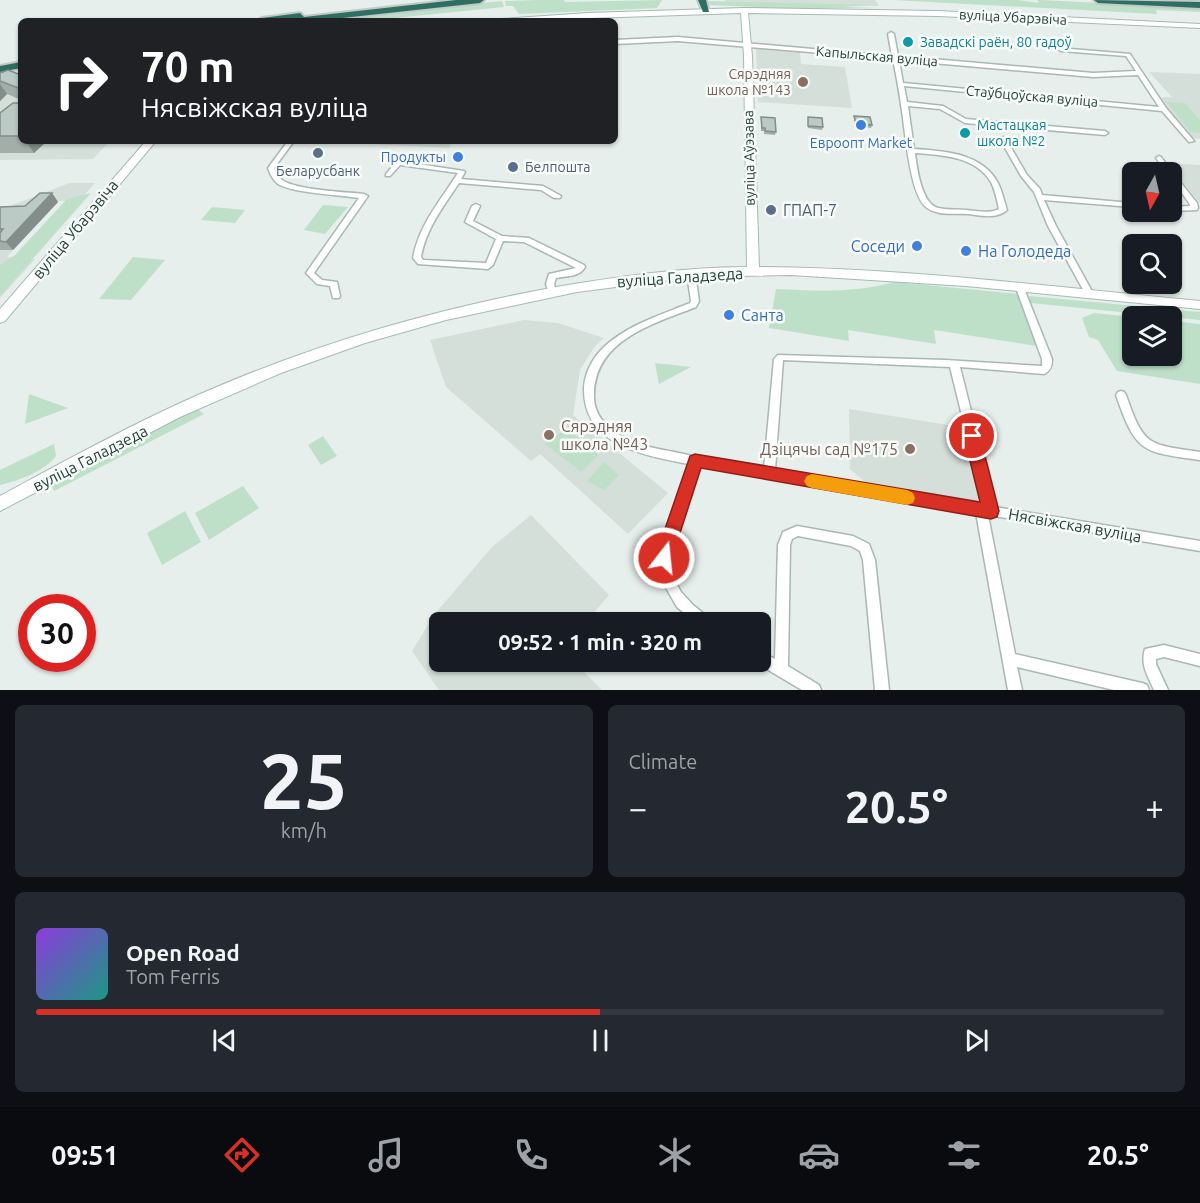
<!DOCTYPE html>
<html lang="en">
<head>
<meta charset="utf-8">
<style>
	body { margin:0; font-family:Ubuntu,sans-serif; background:#242831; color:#f1f3f6; height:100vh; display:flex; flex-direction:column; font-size:22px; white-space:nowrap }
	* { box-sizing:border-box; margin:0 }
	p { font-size:20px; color:#9ea1a6 }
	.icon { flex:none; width:33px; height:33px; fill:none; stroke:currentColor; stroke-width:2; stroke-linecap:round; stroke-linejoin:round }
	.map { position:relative; height:690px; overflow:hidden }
	.drawer { display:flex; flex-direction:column; gap:15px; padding:15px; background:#0d0f14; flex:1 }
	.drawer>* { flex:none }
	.guide { position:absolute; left:18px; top:18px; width:600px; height:126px; border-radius:9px; box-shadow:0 2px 4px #0004; background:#202124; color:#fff; overflow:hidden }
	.needle { width:39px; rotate:188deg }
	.fabs { position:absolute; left:1122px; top:162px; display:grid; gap:12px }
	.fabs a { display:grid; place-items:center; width:60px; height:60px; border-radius:9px; background:#171b24; box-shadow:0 2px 4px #0004; font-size:30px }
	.speed { position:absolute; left:18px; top:594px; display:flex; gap:12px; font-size:30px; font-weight:700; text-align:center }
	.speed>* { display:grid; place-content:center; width:78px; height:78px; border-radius:50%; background:#171b24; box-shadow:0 2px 4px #0004; line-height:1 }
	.speed .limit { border:9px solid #d22; background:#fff; color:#111 }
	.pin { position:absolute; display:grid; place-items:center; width:51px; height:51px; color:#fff; margin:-26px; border:3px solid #fff; border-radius:50%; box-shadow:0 2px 6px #0007 }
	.me { position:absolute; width:66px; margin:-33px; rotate:16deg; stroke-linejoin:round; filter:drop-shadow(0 0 4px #0008) }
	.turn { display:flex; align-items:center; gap:21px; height:126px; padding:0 24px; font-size:27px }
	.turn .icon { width:78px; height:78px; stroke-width:2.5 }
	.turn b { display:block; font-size:42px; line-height:51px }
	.big { font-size:45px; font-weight:600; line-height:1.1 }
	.drawer .card { flex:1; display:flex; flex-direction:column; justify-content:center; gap:9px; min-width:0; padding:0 21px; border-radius:9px; background:#242831 }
	.drawer .dial { align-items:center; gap:0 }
	.dial b { font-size:78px; line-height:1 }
	.song { display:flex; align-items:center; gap:18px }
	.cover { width:72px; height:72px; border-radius:9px; background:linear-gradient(135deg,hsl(270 70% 55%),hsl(170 70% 35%)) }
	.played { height:6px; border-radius:3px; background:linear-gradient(90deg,#d93025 50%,#363941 50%) }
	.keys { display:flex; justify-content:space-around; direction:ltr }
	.heat { display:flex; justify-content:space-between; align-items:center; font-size:33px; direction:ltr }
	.drawer .tiles { flex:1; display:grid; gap:15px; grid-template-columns:1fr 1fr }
	.card:last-child { grid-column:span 2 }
	.trip { position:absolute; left:429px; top:612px; width:342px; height:60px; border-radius:9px; background:#171b24; box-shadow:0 2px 4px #0004; font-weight:600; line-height:60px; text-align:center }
	.menu { display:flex; height:96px; justify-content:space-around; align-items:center; background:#090b0e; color:#9ea1a6 }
	.menu .icon { width:42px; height:42px }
	.menu .active { color:#d93025 }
	.menu b { font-size:27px; color:#f1f3f6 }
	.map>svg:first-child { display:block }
</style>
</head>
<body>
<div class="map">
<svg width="1200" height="690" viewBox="0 0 1200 690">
	<rect width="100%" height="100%" fill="#e6efeb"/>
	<path fill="#d4dfda" d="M 725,0 L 875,0 L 879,6 L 726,3 Z
		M 756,47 L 800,51 L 801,64 L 845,67 L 852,108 L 758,102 Z
		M 1149,72 L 1200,74 L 1200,139 L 1192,138 L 1159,98 L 1172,97 Z
		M 21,76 L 21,141 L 110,141 L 93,159 L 0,160 L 0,80 Z
		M 315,141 L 452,141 L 449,148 Z
		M 1168,163 L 1200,165 L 1200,203 Z
		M 69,183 L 95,183 L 79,201 L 58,201 L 7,257 L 35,259 L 0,298 L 0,210 Z
		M 524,320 L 558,323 L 604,338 L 595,346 L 580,370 L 573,415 L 668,493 L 628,534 L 540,454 L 531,461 L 446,387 L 430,340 Z
		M 849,409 L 967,428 L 981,504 L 871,487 L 850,469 Z
		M 531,515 L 609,595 L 586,622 L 440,622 L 440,662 L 574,662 L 602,690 L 439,690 L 412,651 L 434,615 L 492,547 Z"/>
	<path fill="#bfe0c8" d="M 538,0 L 564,0 L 565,2 L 662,0 L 657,8 L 519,14 L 513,6 L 506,6 L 505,1 Z
		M 892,0 L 1017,0 L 1039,3 L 1037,0 L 1040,0 L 1200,8 L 1200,12 L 1156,10 L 1157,14 Z
		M 502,1 L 504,7 L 365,21 L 310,21 Z
		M 708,1 L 869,5 L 844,7 L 878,8 L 722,8 L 756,7 L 710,5 Z
		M 1166,102 L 1185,103 L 1200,120 L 1200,133 L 1191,132 Z
		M 91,193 L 0,296 L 0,265 L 15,255 L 67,199 Z
		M 323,205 L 348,207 L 325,234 L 304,230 Z
		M 212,207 L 245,210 L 235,223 L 201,220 Z
		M 133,257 L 165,260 L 131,300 L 99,299 Z
		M 895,282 L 1018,294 L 1037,346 L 934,330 L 936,344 L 848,330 L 849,341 L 769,328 L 776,289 C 819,291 853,293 895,282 Z
		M 1029,296 L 1200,312 L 1200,320 L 1031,303 Z
		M 1094,313 L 1132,317 L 1132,356 L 1172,356 L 1172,321 L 1200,324 L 1200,384 L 1117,371 L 1098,340 L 1089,337 L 1082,318 Z
		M 655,363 L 691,367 L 659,384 Z
		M 29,394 L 68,408 L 25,424 Z
		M 196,408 L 204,414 L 54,491 L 52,486 L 54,481 Z
		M 566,429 L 599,455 L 581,472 L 545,444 Z
		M 323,436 L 337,456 L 321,465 L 308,445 Z
		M 54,444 L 56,456 C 45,471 18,481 0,485 L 0,470 Z
		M 604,462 L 619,475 L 604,490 L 587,481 Z
		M 243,486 L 259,508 L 209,540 L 195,513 Z
		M 185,511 L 201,542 L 162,565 L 147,533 Z"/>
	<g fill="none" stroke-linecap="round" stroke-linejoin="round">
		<defs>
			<path id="street" d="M 891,32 L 894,34 L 898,56 L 1093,73 L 1136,71 L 1126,56 L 1061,51 L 1058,49 L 1059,48 L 1130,54 L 1166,108 L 1194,141 L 1189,142 L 1162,111 L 904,86 L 907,102 L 943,106 L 966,119 L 1105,131 L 1108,133 L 1105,135 L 965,123 L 940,109 L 908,106 L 914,149 C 944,151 982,153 998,183 C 1002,191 1004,201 1007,210 C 995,220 980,215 967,214 C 954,213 936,216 926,207 C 909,194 905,126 901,105 C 899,89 896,75 893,59 L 678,41 L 615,44 L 615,40 L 678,37 L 892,56 L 888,34 ZM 899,60 L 1093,77 L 1138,75 L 1159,107 L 903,83 ZM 915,153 C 942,155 975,156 991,182 C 995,190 997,200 999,209 C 989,214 977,211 966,210 C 957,209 947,210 938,208 C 921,203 917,168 915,153 Z
				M 1003,137 L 1006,139 L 1027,175 L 1040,189 L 1042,195 L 1132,203 L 1132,207 L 1044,200 L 1056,226 L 1094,295 L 1093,297 L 1087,297 L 1086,295 L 1048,226 L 1034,192 L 1021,176 L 1000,139 Z
				M 288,141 L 294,141 L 274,168 C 276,173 278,177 282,180 C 296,190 345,192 364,194 L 368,196 L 314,273 L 322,280 L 337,282 L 340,296 L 339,298 L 333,298 L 330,286 L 317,284 L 306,273 L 359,198 C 341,195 292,193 278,184 C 273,180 270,174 268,168 Z
				M 1159,156 L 1161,157 L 1172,172 L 1172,173 L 1174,174 L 1197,203 L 1198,208 L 1197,210 L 1172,211 L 1172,207 L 1190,206 L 1189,203 L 1172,179 L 1172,172 L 1166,172 L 1156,158 Z
				M 398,161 L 464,171 L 465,172 L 461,179 L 543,186 L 561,196 L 560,198 L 554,198 L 541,190 L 459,183 C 443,207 426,229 421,257 L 423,260 L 486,263 L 496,239 L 465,222 L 472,206 L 476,204 L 480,206 L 473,221 L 502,236 L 529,238 L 584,265 L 585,267 C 580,277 566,276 556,278 L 554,284 L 556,292 L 555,294 L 549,294 L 546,284 L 549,274 L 576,268 L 524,242 L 503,241 L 493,265 L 488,269 L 418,264 L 413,258 C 419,225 440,201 458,173 L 400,165 L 390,176 L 386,176 L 386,174 L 396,162 Z
				M 691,271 L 695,274 L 699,301 L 696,307 C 653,324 593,340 594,397 C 594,417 609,429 625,438 C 640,446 658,449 674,452 C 704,459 734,463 764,468 L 774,359 L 778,355 L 945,360 L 1042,366 L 1042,359 L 1016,288 L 1017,286 L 1023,286 L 1052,359 C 1052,365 1051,371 1044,374 L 960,367 L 995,507 L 1200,541 L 1200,551 L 988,515 L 1015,654 L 1142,683 L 1147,685 L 1149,690 L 1114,690 L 1017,667 L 1022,690 L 1008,690 L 976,513 L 699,466 L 670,558 L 674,579 L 681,592 L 693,605 L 709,618 L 711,622 L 695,622 L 677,607 L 666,588 L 658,558 L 689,464 C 644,455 583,446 584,388 C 585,370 596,352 611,341 C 634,323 663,314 690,303 L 691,301 L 687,274 ZM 783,360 L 950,367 L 984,505 L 775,470 Z
				M 1121,391 L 1124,392 L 1126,395 C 1144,447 1148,444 1200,452 L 1200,460 C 1142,452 1136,453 1116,395 L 1118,392 Z
				M 797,526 L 853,536 L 869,544 L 875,560 L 889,690 L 875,690 L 863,560 L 860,551 L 851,546 L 798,536 L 792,539 L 790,545 L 788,666 L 819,685 L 821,690 L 802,690 L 755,662 L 760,662 L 760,651 L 775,659 L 778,545 L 783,532 Z
				M 1164,645 L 1200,654 L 1200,666 L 1164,657 L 1156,659 L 1156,664 L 1168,690 L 1154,690 C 1148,676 1140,665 1145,649 Z"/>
			<path id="secondary" d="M 744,8 L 938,11 L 1200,24 L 1200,28 L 938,16 L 748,13 L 752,56 L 759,267 C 906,268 1053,287 1200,301 L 1200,309 L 966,286 L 791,275 L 693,277 L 577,292 L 446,320 L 365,343 L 281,373 L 180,417 L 0,511 L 0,496 C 65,461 130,425 198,395 C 314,344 437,308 562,286 C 623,276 685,267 747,267 L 744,56 L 741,13 L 497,21 L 501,19 L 588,13 Z
				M 146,141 L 156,141 L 5,321 L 0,323 L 0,309 Z"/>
			<path id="highway" d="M 456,0 L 484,0 L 480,3 L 315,21 L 257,21 L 262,18 L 300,13 L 304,17 Z
				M 698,0 L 706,0 L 709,12 L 703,12 Z
				M 1094,0 L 1200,2 L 1200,8 L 1098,3 Z
				M 21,62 L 21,68 L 0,72 L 0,66 Z"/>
		</defs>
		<use href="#street" stroke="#a8b8b2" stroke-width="3"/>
		<use href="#secondary" stroke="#a4bbb3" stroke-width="2"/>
		<use href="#highway" stroke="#c2cac8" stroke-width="4"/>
		<use href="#street" fill="#fff" fill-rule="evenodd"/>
		<use href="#secondary" fill="#fff" fill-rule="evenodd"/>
		<use href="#highway" fill="#2f6f62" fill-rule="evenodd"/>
	</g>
	<path fill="#a1aea9" d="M 0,73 L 21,75 L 21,100 L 7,94 L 0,101 Z
		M 21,103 L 21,141 L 47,141 L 34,153 L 0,153 L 0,113 Z
		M 854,116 L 872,125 L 871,128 L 855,126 L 854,119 Z
		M 761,117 L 776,132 L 775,135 L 764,134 L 764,131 L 761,131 Z
		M 808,117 L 823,127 L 822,130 L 808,128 Z
		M 52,193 L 58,202 L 13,250 L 0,250 L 0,207 L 25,206 Z"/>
	<path fill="#838d89" d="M 0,84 L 7,94 L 0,101 Z
		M 26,141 L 47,141 L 34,153 Z
		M 52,193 L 58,202 L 13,250 L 6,242 Z"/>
	<path fill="#bbcac4" stroke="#838d89" stroke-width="1.5" d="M 8,70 L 21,75 L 21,83 L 19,84 L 21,84 L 21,89 L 0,81 L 0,73 Z
		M 13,103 L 21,103 L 21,136 L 0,136 L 0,113 Z
		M 854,116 L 870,117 L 872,125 L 856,123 Z
		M 761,117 L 775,118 L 776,132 L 765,131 L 765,128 L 762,128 Z
		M 808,117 L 822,118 L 823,127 L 808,126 Z
		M 40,193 L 52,193 L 6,242 L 0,241 L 0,233 L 3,229 L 0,229 L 0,207 L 25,206 Z"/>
	<path fill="#d93025" stroke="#8d1f18" stroke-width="1.5" d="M 972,430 L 977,431 L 980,436 L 999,511 L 997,517 L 991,519 L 701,468 L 670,564 L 664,567 L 658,564 L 655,558 L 690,456 L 695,454 L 980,502 L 964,436 L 967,431 Z"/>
	<path fill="#f59e0b" d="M 812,474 L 907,490 L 913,493 L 915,498 L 913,503 L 907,505 L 812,488 L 807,486 L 804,481 L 807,476 Z"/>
	<g fill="#0f9aa8" stroke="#f7fbf9" stroke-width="2">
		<circle cx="908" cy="42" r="6"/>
		<circle cx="965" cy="133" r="6"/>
	</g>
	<g fill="#8d6e63" stroke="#f7fbf9" stroke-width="2">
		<circle cx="803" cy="82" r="6"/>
		<circle cx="549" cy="435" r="6"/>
		<circle cx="910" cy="449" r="6"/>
	</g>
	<g fill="#3f7fe0" stroke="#f7fbf9" stroke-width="2">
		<circle cx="861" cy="125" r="6"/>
		<circle cx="458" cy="157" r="6"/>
		<circle cx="917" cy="246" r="6"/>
		<circle cx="966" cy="251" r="6"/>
		<circle cx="729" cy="315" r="6"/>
	</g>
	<g fill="#5c6f8a" stroke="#f7fbf9" stroke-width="2">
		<circle cx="318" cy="153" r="6"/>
		<circle cx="513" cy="167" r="6"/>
		<circle cx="771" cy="210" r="6"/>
	</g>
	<g text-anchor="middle" stroke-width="5" stroke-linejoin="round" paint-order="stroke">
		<g font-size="14" fill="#24423a" stroke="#f7fbf9">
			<text transform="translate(1013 17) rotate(3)" y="5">вуліца Убарэвіча</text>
			<text transform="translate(877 56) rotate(5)" y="5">Капыльская вуліца</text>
			<text transform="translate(1032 96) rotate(5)" y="5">Стаўбцоўская вуліца</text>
			<text transform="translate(749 158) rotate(-91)" y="5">вуліца Аўэзава</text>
		</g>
		<g font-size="14" fill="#0d838f" stroke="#f7fbf9" text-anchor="start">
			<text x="920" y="47">Завадскі раён, 80 гадоў</text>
			<text x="977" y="130">Мастацкая<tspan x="977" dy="16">школа №2</tspan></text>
		</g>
		<g font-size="14" fill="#785e54" stroke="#f7fbf9" text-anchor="end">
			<text x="791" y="79">Сярэдняя<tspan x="791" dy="16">школа №143</tspan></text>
		</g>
		<g font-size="14" fill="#366cbe" stroke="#f7fbf9">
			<text x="861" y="148">Евроопт Market</text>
			<text x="446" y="162" text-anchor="end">Продукты</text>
		</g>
		<g font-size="14" fill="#4e5e75" stroke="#f7fbf9" text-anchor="start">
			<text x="525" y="172">Белпошта</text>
			<text x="318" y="176" text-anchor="middle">Беларусбанк</text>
		</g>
		<g font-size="16" fill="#4e5e75" stroke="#f7fbf9" text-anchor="start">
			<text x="783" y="216">ГПАП-7</text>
		</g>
		<g font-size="16" fill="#24423a" stroke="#f7fbf9">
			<text transform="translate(75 229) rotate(-50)" y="6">вуліца Убарэвіча</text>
			<text transform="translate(680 277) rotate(-4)" y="6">вуліца Галадзеда</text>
			<text transform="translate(90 458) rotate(-27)" y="6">вуліца Галадзеда</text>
			<text transform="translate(1075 525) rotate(10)" y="6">Нясвіжская вуліца</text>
		</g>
		<g font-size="16" fill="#366cbe" stroke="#f7fbf9" text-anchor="start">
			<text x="905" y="252" text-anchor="end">Соседи</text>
			<text x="978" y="257">На Голодеда</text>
			<text x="741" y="321">Санта</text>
		</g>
		<g font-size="16" fill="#785e54" stroke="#f7fbf9" text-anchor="start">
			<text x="561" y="432">Сярэдняя<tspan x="561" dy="18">школа №43</tspan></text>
			<text x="898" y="455" text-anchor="end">Дзіцячы сад №175</text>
		</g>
	</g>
</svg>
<div class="fabs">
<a><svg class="needle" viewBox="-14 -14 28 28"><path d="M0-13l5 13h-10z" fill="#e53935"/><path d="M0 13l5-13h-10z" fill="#9ea1a6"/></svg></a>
<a><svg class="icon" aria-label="search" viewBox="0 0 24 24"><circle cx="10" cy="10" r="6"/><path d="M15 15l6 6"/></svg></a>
<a><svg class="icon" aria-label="layers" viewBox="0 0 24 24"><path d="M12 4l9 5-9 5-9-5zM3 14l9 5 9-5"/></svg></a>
</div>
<div class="speed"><div class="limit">30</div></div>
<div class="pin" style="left:972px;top:436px;background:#d93025"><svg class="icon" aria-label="arrive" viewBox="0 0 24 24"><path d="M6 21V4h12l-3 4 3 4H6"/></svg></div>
<svg class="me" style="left:664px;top:558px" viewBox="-20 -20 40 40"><circle r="17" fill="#d93025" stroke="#fff" stroke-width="3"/><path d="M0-11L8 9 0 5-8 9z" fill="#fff"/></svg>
<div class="trip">09:52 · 1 min · 320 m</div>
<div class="guide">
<div class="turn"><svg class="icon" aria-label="right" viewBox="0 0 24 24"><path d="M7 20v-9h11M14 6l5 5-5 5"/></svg><div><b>70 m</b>Нясвіжская вуліца</div></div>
</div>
</div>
<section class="drawer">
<div class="tiles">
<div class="card dial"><b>25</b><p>km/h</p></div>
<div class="card"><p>Climate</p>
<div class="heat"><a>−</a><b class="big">20.5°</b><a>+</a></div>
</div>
<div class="card">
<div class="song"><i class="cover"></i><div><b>Open Road</b><p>Tom Ferris</p></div></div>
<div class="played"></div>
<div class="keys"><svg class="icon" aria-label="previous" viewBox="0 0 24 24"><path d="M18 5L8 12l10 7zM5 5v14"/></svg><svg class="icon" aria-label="pause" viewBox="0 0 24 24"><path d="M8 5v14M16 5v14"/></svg><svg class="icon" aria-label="next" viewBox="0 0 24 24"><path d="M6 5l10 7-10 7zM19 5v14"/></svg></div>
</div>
</div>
</section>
<nav class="menu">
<b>09:51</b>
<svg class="icon active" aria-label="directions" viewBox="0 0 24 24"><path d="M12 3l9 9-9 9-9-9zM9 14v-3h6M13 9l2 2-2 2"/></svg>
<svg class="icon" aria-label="music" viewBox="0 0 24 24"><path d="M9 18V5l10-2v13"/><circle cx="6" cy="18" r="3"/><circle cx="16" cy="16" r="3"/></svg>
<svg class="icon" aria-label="phone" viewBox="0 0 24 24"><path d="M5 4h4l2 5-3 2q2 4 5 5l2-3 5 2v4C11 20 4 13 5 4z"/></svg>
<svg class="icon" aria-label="climate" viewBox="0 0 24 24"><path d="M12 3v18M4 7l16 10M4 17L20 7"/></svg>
<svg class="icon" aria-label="car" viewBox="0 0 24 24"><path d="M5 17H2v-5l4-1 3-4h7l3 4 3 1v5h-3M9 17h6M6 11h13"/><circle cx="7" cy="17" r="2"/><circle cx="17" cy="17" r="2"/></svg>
<svg class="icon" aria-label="filters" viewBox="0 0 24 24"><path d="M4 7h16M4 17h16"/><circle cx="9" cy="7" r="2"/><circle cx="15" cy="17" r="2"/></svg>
<b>20.5°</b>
</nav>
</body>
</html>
